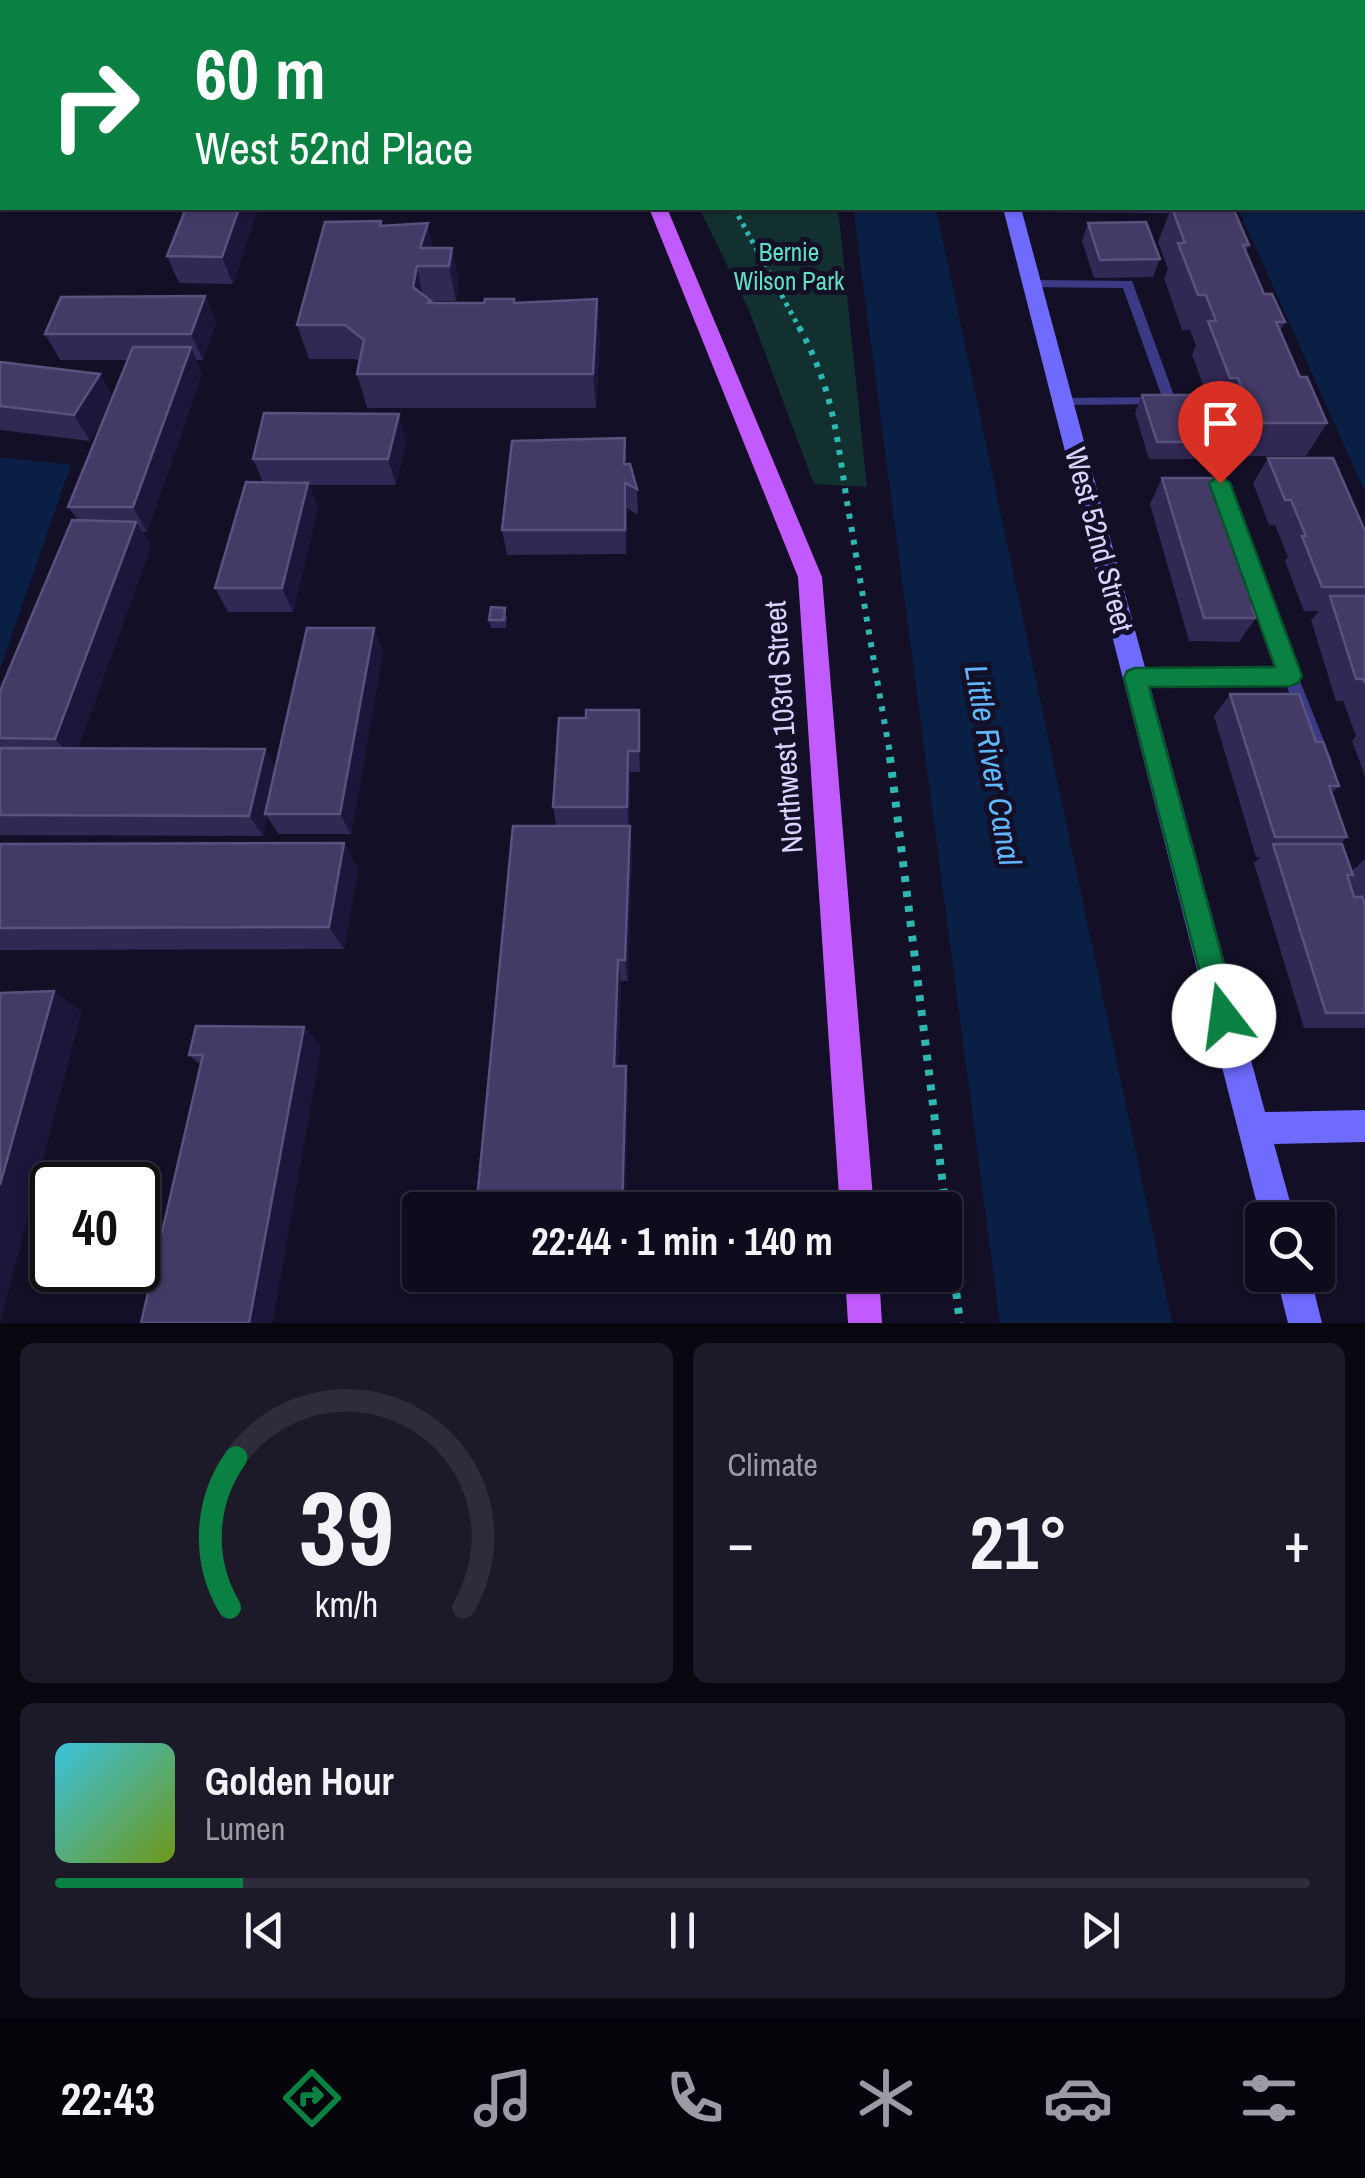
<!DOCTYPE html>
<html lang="en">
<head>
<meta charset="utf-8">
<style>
	body { margin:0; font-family:"Archivo Narrow",sans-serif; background:#1c1929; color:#f1f3f6; height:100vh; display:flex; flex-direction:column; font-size:38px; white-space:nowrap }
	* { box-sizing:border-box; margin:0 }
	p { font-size:32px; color:#9b9ba3 }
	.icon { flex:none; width:55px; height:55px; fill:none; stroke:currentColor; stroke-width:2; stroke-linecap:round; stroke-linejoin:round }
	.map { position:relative; height:1323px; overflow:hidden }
	.sheet { display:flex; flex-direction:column; gap:20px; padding:20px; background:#08060f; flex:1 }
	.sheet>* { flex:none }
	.guide { position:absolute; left:0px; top:0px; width:1365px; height:210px; box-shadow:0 2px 8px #0004,0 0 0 2px #2e2b3b; background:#0b8043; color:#fff; overflow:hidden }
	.buttons { position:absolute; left:1245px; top:1202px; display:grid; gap:20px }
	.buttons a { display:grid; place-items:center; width:90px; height:90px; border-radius:10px; background:#0e0b1c; box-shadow:0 2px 8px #0004,0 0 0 2px #2e2b3b; font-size:50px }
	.speed { position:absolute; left:30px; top:1162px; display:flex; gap:20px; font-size:50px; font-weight:700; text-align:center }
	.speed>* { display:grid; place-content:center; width:130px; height:130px; border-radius:50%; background:#0e0b1c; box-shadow:0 2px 8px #0004,0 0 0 2px #2e2b3b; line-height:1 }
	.speed .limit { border:5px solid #111; border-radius:15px; background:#fff; color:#111 }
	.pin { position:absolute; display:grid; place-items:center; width:85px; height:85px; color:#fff; margin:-102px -42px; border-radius:50% 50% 50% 0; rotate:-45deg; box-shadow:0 0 10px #0007 }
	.pin .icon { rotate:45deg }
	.me { position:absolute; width:110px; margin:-55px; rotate:345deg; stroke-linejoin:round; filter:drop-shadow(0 0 8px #0008) }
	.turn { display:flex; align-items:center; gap:35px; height:210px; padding:0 30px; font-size:45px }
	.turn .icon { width:130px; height:130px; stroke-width:2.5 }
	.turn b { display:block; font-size:70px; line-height:85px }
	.big { font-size:75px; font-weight:700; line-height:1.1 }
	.sheet .tile { flex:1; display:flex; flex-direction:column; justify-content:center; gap:15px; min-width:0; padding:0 35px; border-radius:15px; background:#1c1929 }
	.sheet .dial { align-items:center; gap:0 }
	.dial svg { height:260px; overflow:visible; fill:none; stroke:#2e2b3b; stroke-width:7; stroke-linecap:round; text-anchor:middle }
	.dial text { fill:#f1f3f6; stroke:none }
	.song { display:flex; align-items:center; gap:30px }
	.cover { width:120px; height:120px; border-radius:15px; background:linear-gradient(135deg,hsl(190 70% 55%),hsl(80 70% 35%)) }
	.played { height:10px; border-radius:5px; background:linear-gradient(90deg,#0b8043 15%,#2e2b3b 15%) }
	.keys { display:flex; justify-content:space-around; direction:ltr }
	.heat { display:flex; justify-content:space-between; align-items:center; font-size:55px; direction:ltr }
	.sheet .tiles { flex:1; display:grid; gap:20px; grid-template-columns:1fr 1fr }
	.tile:last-child { grid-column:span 2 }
	.trip { position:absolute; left:402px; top:1192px; width:560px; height:100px; border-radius:10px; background:#0e0b1c; box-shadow:0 2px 8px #0004,0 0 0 2px #2e2b3b; font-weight:700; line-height:100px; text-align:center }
	.tab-bar { display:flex; height:160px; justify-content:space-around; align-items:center; background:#06040b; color:#9b9ba3 }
	.tab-bar .icon { width:70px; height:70px }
	.tab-bar .on { color:#0b8043 }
	.tab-bar b { font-size:45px; color:#f1f3f6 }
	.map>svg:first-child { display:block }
</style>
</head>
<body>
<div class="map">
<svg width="1365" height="1323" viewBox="0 0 1365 1323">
	<rect width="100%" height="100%" fill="#130f26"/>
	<path fill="#12302f" d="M 699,208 L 838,208 L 867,487 L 814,484 L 749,310 Z"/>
	<path fill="#0a1f44" d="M 1147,0 L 1365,0 L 1365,492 L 1238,208 L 1362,208 L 1362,2 Z
		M 853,208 L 936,208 L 1172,1323 L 1000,1323 Z
		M 0,457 L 71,465 L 0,669 Z"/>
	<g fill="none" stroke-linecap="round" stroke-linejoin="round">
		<path stroke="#2fb8b0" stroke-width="5" stroke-dasharray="4 5" stroke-linecap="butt" d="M 734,208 L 800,329"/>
		<path stroke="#2fb8b0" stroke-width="6" stroke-dasharray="5 8" stroke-linecap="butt" d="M 799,327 C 838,398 837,448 851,525 C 864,603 877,681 891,759"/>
		<path stroke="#2fb8b0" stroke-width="8" stroke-dasharray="6 9" stroke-linecap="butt" d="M 890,757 L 960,1323"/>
		<path fill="#3d3a85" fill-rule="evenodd" d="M 623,0 L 723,0 L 719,2 L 622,2 Z
			M 777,0 L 787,0 L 787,2 L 778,2 Z
			M 1013,0 L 1023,0 L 1023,2 L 1014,2 Z
			M 1009,208 L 1192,208 L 1195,210 L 1189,213 L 1013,212 L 1009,211 Z
			M 1032,280 L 1132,281 L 1176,401 L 1174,404 L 1059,405 L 1059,399 L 1063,398 L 1162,397 L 1123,288 L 1028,287 L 1028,281 Z
			M 1220,478 L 1227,483 L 1298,676 L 1332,761 L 1330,766 L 1324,768 L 1318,766 L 1285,682 L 1135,683 L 1130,681 L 1127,677 L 1130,673 L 1135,671 L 1280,670 L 1213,483 Z"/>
		<path fill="#6f6bff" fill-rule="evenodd" d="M 949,0 L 965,0 L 966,2 L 951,2 Z
			M 1003,208 L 1021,208 L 1265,1112 L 1365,1110 L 1365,1142 L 1274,1144 L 1295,1220 L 1261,1220 Z
			M 1276,1275 L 1310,1275 L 1322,1323 L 1288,1323 Z"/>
		<path fill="#c25bff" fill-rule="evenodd" d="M 499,0 L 515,0 L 517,2 L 501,2 Z
			M 649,208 L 667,208 L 822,577 L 874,1210 L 840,1210 L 798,577 Z
			M 845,1275 L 879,1275 L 882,1323 L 848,1323 Z"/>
	</g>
	<path fill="#312854" d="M 1063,0 L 1127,0 L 1128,2 L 1063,2 Z
		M 0,133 L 2,133 L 2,189 L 0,189 Z
		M 186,208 L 258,208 L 233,284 L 179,283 L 167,256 Z
		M 1171,208 L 1249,245 L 1246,252 L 1264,294 L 1285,322 L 1280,331 L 1300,377 L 1327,423 L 1306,456 L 1236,456 L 1220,412 L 1216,412 L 1227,442 L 1218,459 L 1149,459 L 1135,413 L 1142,395 L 1207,395 L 1192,355 L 1196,346 L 1190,330 L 1182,330 L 1164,278 L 1168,269 L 1158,242 Z
		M 381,221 L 382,226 L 433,248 L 452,248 L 459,282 L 456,301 L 431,301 L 432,303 L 515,303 L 600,334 L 596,408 L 367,408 L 357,374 L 359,362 L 356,359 L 309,359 L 297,325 Z
		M 1088,223 L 1160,259 L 1153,277 L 1094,278 L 1082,241 Z
		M 205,296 L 216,323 L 203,360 L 196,360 L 202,374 L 147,532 L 142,532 L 151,546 L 78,748 L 276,767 L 374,628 L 383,651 L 351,834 L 279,834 L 267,817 L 263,836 L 0,835 L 0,691 L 78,520 L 68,507 L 105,415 L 90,441 L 0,430 L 0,362 L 100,374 L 113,397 L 128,360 L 60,360 L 45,334 Z
		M 625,438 L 627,464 L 637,489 L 638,515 L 627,508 L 626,554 L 507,555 L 502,530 Z
		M 406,440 L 396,485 L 309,485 L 318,508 L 293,612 L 228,612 L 215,588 L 263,482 L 253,459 Z
		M 1268,458 L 1365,531 L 1365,776 L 1352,741 L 1356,736 L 1343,701 L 1336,701 L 1311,620 L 1319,611 L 1304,611 L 1285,561 L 1288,557 L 1275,525 L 1269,525 L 1253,483 Z
		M 1162,478 L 1230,531 L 1245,555 L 1239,564 L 1260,607 L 1255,615 L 1256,618 L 1239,642 L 1189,641 L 1150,504 Z
		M 507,616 L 506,628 L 491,628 L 489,620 Z
		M 1230,694 L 1316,742 L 1339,786 L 1332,793 L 1347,837 L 1340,844 L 1352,871 L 1365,859 L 1365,1028 L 1304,1028 L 1254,863 L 1260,857 L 1256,857 L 1214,716 Z
		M 640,732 L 640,772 L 630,772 L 629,826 L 632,852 L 628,981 L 621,981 L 618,1066 L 626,1066 L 628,1083 L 625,1210 L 553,807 Z
		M 0,844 L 358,868 L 344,949 L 0,950 Z
		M 304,1027 L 321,1046 L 272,1323 L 141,1323 L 201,1065 L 189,1055 Z"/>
	<path fill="#1d163a" d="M 239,208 L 258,208 L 233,284 L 222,257 Z
		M 428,223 L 435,258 L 420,248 Z
		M 452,248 L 459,282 L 456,301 L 449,266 Z
		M 417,266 L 424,301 L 413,287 Z
		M 205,296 L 216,323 L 203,360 L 191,334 Z
		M 597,299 L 600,334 L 596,408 L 593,374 Z
		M 191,347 L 202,374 L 147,532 L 133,507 Z
		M 100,374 L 115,400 L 90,441 L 74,415 Z
		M 399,414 L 406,440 L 396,485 L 388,459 Z
		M 625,438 L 627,464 L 626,554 L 624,464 Z
		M 308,483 L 318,508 L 293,612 L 282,588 Z
		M 136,522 L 151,546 L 74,760 L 55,739 Z
		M 374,628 L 383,651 L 351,834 L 340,814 Z
		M 639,710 L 640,732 L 640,772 L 639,751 Z
		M 265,749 L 278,770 L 265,814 L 267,817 L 263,836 L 249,816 Z
		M 628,751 L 630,772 L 629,828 L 627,807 Z
		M 630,826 L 632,852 L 628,981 L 625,960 Z
		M 344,843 L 358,868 L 344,949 L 329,927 Z
		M 618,960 L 621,981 L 617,1083 L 614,1066 Z
		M 54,991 L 82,1011 L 0,1323 L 0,1185 Z
		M 304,1027 L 321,1046 L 272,1323 L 249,1323 Z
		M 626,1066 L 628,1083 L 625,1210 L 622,1210 Z"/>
	<path fill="#433a66" stroke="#5a527e" stroke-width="2.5" d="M 1080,0 L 1127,0 L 1128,2 L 1080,2 Z
		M 0,133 L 2,133 L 2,162 L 0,162 Z
		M 186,208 L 239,208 L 222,257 L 167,256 Z
		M 1172,208 L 1233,208 L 1249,245 L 1243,245 L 1264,294 L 1272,294 L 1285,322 L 1276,322 L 1300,377 L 1307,377 L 1327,423 L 1255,423 L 1238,378 L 1230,378 L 1208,321 L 1216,321 L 1206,295 L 1198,295 L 1178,243 L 1185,243 Z
		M 381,221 L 380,226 L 428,223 L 420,248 L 452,248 L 449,266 L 417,266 L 413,287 L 431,301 L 427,303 L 484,303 L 485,299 L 514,299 L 514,303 L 597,299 L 593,374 L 357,374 L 364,340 L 345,325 L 297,325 L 325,222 Z
		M 1146,222 L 1160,259 L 1100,260 L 1088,223 Z
		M 205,296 L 191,334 L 45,334 L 61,297 Z
		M 133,347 L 191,347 L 133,507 L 68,507 Z
		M 0,362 L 100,374 L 74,415 L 0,406 Z
		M 1142,395 L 1209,395 L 1227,442 L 1157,442 Z
		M 264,413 L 399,414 L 388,459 L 253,459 Z
		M 625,438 L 624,464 L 630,464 L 637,489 L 625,483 L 625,530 L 502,530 L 512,441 Z
		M 1268,458 L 1333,458 L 1365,531 L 1365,587 L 1322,587 L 1302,536 L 1306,536 L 1291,500 L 1285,500 Z
		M 1162,478 L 1212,478 L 1230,531 L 1236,531 L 1245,555 L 1236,555 L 1240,567 L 1247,567 L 1260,607 L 1252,606 L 1256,618 L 1204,618 Z
		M 246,482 L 308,483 L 282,588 L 215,588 Z
		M 72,520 L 136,522 L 55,739 L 0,738 L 0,691 Z
		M 1330,596 L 1365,596 L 1365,683 L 1363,679 L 1356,679 Z
		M 491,607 L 505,608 L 504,620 L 489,620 Z
		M 307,628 L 374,628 L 340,814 L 265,814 Z
		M 1230,694 L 1299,694 L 1316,742 L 1323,742 L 1339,786 L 1329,786 L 1347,837 L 1275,837 Z
		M 586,710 L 639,710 L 639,751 L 628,751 L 627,807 L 553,807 L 559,718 L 586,718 Z
		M 0,748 L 265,749 L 249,816 L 0,815 Z
		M 513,826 L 630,826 L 625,960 L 618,960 L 614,1066 L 626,1066 L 622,1210 L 476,1210 Z
		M 344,843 L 329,927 L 0,928 L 0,844 Z
		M 1273,844 L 1342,844 L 1353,875 L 1347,875 L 1354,897 L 1362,897 L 1365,904 L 1365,1013 L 1326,1013 Z
		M 54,991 L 0,1185 L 0,993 Z
		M 196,1026 L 304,1027 L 249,1323 L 141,1323 L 203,1055 L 189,1055 Z"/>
	<path fill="#0b8043" stroke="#07532c" stroke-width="2.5" d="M 1220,475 L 1230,483 L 1302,676 L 1298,683 L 1290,686 L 1149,687 L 1238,1016 L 1234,1025 L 1224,1029 L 1215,1025 L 1211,1016 L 1124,678 L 1127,671 L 1135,668 L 1275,667 L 1209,483 Z"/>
	<g text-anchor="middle" stroke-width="10" stroke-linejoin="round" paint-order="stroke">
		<g font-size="25" fill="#5fe0c0" stroke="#130f26">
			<text x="789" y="261">Bernie<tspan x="789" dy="29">Wilson Park</tspan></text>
		</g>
		<g font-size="30" fill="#d9d4ff" stroke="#130f26">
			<text transform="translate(1099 540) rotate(75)" y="10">West 52nd Street</text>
			<text transform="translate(784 727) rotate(-94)" y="10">Northwest 103rd Street</text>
		</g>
		<g font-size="32" font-style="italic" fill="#62b6ff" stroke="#130f26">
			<text transform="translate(993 765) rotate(80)" y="11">Little River Canal</text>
		</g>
	</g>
</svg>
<div class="buttons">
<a><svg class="icon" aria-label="search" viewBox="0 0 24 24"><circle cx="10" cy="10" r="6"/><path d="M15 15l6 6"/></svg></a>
</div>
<div class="speed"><div class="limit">40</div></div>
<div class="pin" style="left:1220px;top:483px;background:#d93025"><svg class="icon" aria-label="arrive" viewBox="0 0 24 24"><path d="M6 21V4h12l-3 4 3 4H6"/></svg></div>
<svg class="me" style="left:1224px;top:1016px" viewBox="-20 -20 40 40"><circle r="19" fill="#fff"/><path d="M0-13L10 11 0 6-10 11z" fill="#0b8043"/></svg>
<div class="trip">22:44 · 1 min · 140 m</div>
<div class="guide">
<div class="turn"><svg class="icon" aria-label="right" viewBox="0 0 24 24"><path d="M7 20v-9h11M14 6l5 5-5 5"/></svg><div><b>60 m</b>West 52nd Place</div></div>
</div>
</div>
<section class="sheet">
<div class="tiles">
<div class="tile dial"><svg viewBox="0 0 100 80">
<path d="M14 69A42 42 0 1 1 86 69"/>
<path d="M14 69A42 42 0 0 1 16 23" stroke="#0b8043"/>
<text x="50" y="56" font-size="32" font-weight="700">39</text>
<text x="50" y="72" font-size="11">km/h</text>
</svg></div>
<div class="tile"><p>Climate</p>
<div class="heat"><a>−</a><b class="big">21°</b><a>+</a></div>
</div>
<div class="tile">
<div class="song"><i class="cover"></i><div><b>Golden Hour</b><p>Lumen</p></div></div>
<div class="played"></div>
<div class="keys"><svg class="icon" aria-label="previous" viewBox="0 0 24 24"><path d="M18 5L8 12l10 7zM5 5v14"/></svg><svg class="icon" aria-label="pause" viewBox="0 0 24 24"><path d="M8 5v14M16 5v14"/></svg><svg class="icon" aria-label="next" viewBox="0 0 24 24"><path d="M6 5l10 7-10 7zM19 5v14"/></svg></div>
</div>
</div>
</section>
<nav class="tab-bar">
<b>22:43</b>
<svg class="icon on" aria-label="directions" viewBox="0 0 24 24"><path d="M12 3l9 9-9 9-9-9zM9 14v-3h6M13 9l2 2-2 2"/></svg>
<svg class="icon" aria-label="music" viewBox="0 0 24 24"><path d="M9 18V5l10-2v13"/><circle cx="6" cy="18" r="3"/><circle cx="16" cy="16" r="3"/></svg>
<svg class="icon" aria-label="phone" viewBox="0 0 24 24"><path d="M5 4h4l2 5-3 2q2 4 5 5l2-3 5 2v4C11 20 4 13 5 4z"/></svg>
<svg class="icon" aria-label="climate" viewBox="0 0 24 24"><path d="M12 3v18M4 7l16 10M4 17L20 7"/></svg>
<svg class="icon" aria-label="car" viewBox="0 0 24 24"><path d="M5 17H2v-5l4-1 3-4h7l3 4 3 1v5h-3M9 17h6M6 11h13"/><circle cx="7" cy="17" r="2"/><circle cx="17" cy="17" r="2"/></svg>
<svg class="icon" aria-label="filters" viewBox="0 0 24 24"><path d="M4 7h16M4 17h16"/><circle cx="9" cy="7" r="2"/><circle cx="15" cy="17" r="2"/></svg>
</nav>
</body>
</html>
